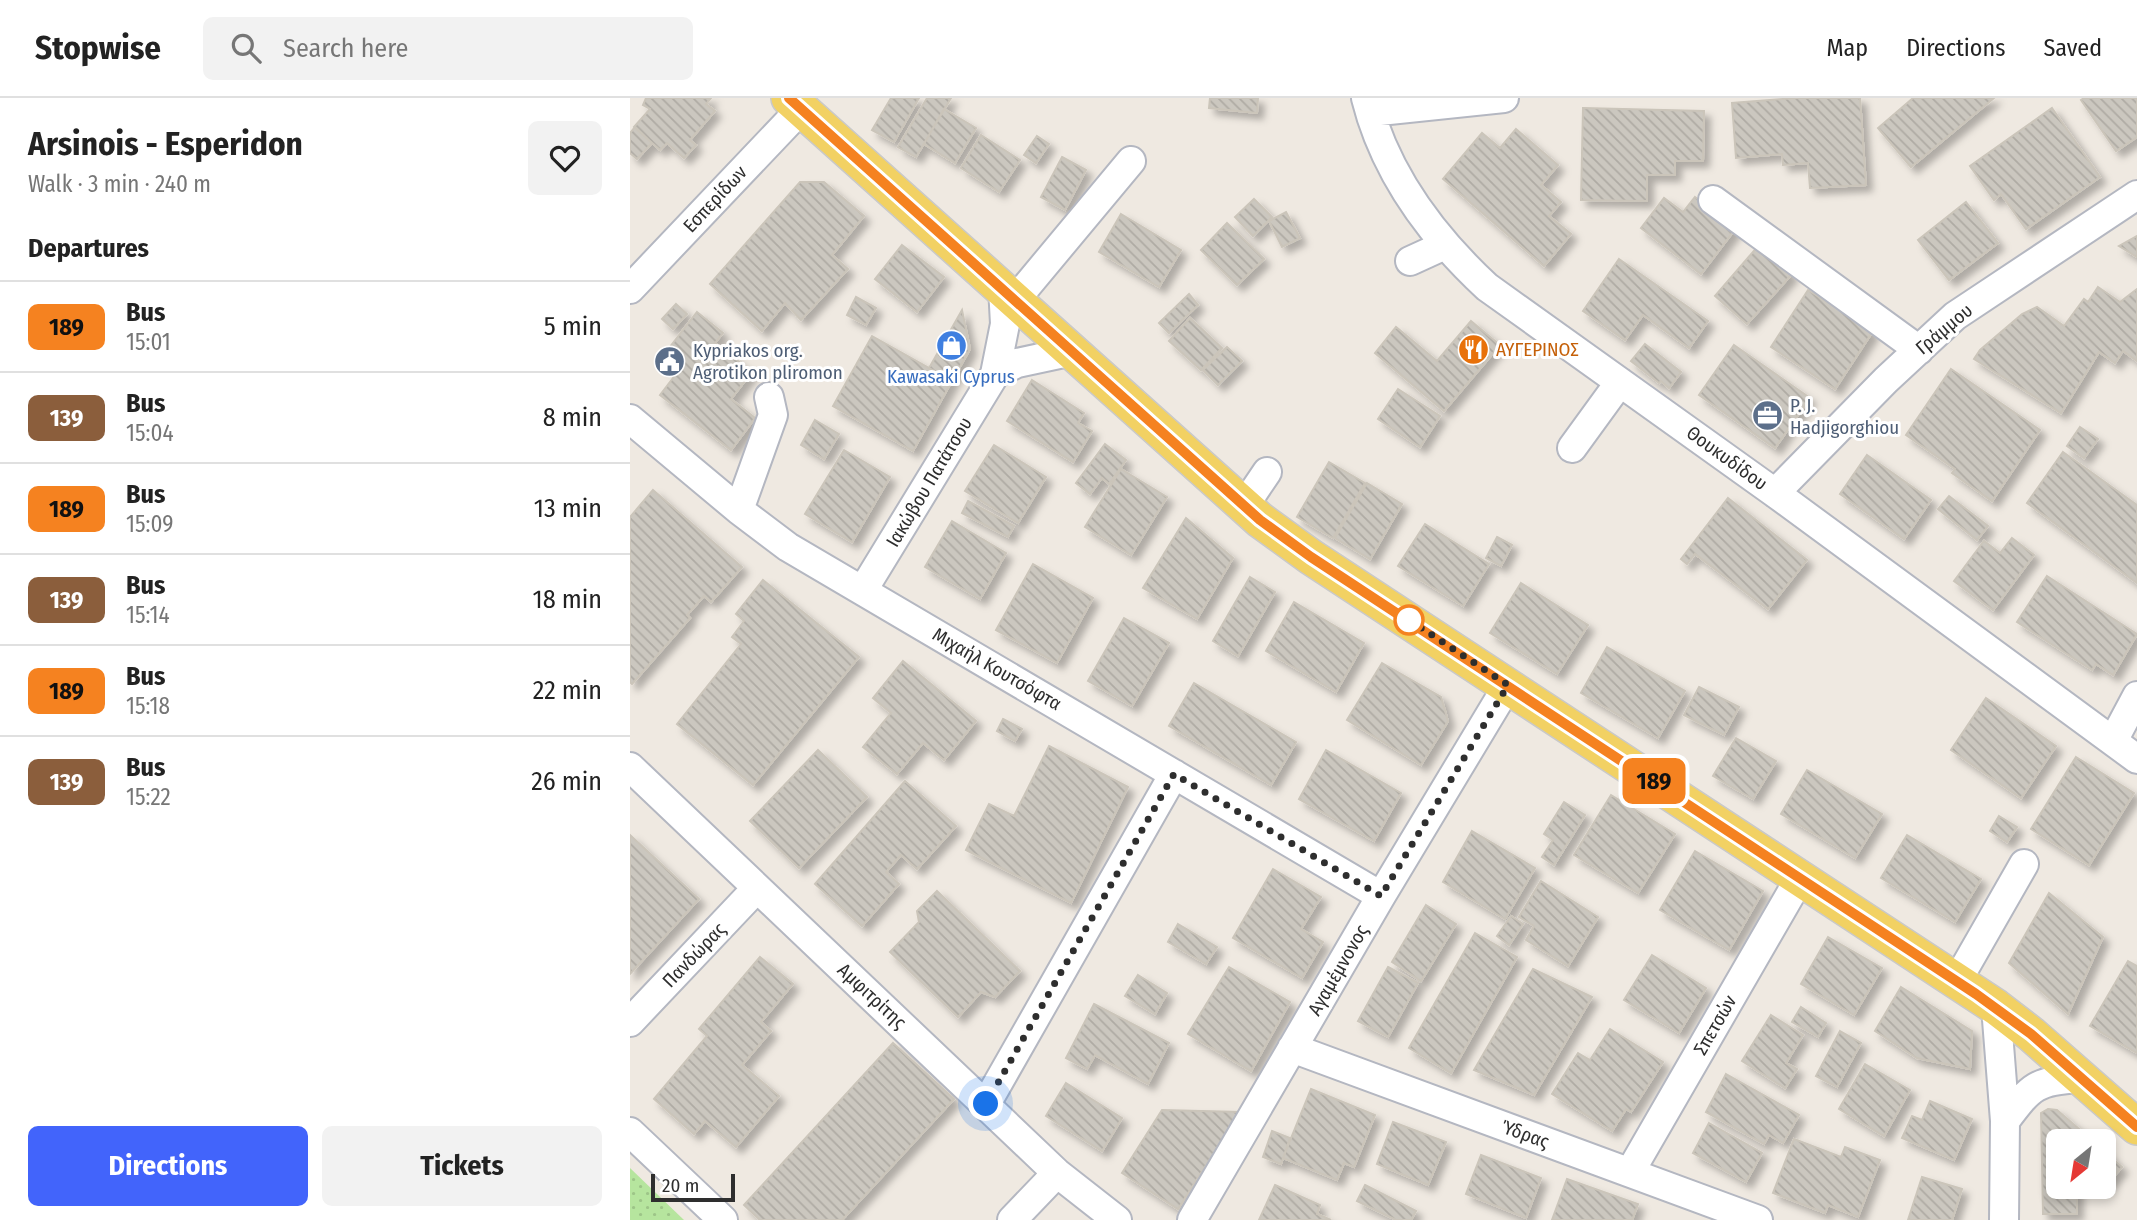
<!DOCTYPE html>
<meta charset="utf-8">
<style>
:root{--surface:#fff;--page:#f2f2f2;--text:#222;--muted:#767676;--line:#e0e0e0;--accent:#4264fb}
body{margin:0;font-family:"Fira Sans Condensed",sans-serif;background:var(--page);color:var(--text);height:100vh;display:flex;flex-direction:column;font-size:26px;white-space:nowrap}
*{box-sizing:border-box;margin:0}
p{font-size:23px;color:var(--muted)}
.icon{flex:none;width:38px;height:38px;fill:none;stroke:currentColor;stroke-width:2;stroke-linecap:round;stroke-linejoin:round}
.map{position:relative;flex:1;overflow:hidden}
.details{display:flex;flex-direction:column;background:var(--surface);width:630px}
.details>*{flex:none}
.badge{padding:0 14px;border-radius:10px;font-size:24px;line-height:46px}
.needle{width:46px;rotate:210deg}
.buttons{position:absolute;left:1416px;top:1031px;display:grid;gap:14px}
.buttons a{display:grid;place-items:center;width:70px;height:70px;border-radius:10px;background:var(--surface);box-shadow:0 4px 10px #0003;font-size:35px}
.scale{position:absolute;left:21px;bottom:18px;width:84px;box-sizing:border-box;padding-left:7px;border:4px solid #2e2e2e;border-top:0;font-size:19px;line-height:24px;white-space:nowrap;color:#2e2e2e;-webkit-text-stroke:5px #fff;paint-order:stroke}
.you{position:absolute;width:35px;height:35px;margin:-18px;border:5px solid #fff;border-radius:50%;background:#1a73e8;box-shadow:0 0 0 10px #1a73e833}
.map>.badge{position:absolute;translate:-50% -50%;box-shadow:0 0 0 4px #fff}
h2{padding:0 28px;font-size:26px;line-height:63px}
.round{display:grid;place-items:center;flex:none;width:74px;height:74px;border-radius:10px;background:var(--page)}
.headline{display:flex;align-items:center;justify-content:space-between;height:119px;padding:0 28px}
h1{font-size:33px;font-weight:700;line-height:52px}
.button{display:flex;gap:14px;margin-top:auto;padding:14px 28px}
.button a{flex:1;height:80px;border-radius:10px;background:var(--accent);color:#fff;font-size:28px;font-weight:700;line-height:80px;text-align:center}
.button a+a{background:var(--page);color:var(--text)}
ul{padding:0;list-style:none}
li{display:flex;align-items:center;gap:21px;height:91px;padding:0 28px;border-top:2px solid var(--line)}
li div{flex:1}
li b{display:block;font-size:26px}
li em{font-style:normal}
li .badge{min-width:77px;font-weight:700;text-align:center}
header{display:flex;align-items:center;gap:42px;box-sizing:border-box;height:98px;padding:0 35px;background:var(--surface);border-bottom:2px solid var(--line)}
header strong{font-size:33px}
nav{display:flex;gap:38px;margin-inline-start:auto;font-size:24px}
.search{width:490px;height:63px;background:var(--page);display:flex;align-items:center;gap:18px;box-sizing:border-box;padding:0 24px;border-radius:10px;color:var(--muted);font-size:26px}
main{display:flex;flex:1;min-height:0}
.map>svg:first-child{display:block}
</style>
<header>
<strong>Stopwise</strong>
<div class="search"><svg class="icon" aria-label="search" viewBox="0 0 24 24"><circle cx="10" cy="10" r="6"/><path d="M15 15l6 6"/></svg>Search here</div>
<nav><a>Map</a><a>Directions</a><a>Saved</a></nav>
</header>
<main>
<section class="details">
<div class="headline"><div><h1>Arsinois - Esperidon</h1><p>Walk · 3 min · 240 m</p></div><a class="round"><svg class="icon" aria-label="heart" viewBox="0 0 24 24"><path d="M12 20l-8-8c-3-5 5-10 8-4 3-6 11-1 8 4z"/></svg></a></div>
<h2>Departures</h2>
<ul>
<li><span class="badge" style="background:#f58220;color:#111">189</span><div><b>Bus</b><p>15:01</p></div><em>5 min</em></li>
<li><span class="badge" style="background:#8b5e3c;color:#fff">139</span><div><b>Bus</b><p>15:04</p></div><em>8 min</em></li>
<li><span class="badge" style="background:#f58220;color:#111">189</span><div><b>Bus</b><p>15:09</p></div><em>13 min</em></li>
<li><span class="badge" style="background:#8b5e3c;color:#fff">139</span><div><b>Bus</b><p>15:14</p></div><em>18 min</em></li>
<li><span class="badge" style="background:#f58220;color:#111">189</span><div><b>Bus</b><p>15:18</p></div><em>22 min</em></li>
<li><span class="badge" style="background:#8b5e3c;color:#fff">139</span><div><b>Bus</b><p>15:22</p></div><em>26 min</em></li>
</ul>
<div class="button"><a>Directions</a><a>Tickets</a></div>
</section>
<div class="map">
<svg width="1507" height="1122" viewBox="0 0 1507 1122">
<defs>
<pattern id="green-dots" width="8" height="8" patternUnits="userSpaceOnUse" patternTransform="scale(1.75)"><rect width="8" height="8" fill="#b6e59e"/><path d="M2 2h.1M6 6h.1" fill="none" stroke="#9dc588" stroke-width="1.8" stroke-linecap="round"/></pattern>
<pattern id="building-back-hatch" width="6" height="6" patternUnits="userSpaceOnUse" patternTransform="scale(1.75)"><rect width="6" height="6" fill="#cbc7bf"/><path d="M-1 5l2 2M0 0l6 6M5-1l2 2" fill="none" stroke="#afaba4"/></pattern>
<filter id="shadow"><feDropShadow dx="6" dy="6" stdDeviation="3.5" flood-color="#0004"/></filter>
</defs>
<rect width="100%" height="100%" fill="#efe9e1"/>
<path fill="url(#green-dots)" d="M0,1070l54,52h-54z"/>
<path fill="url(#building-back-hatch)" stroke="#cbc5ba" stroke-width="2" filter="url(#shadow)" d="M16,0h65l-5,6 9,7 -25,29 6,5 -12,13 -17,-15 -7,7 -26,-23 16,-18 -7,-4z
M261,0h28l-25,44 -22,-12z
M297,0h24l-35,59 -18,-10z
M580,0h48l-1,15 -48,-5z
M1166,0h64l6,87 -56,3 -2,-25 -25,2 -1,-11 -46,4 -4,-55z
M1283,0h81l-83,69 -33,-39z
M1454,0h53v39l-21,14 -35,-51z
M953,10l121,3 -1,50h-28v14h-28v26l-66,-1z
M1422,10l48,69 -74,52 -25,-35 -7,6 -24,-34z
M314,11l32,19 -21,35 -31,-19z
M5,29l17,16 -15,16 -7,-6v-20z
M886,31l42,36 -17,20 20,17 -12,14 22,18 -27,32 -101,-87 39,-46 18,15z
M351,37l39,25 -21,32 -38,-24z
M407,38l12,8 -13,19 -12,-8z
M432,59l24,13 -21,40 -24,-13z
M170,84h24l40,34 -32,39 16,14 -47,51 -16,-17 -23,28 -52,-47z
M1065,99l41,31 -35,46 -60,-46 23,-30 19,14z
M624,101l18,18 -19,19 -18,-19z
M1336,104l32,41 -49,37 -31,-40z
M656,114l14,26 -18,9 -13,-26z
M491,116l60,36 -22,37 -60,-35z
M597,125l37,36 -27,26 -36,-35z
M1507,138v21l-18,-11z
M272,147l42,32 -27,35 -42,-33z
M1129,147l33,29 -45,50 -32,-28z
M989,161l89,62 -19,27 -46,-33 -18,25 -42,-29z
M1468,189l22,15 17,-13v72l-14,-10 -8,12 -16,-11 -38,61 -87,-54 6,-9 42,-36 15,-7 27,19 20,-27 4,3z
M1178,192l65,41 -38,58 -64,-42z
M559,196l9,11 -29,28 -10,-10z
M226,199l20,11 -10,17 -19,-10z
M46,206l11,10 -14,15 -11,-10z
M332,212l8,39 -18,32 -23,-13z
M67,214l26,21 -8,10 37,29 -21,27 24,19 -24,32 -71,-55 16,-21 -17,-13z
M560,220l32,30 -21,22 -32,-29z
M841,223l29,24 -56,66 -69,-58 21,-26 41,34z
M242,238l80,45 -39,70 -80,-45z
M1015,246l36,28 -12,16 -8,-7 -2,2 -28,-22z
M1104,247l76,53 -35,50 -76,-53z
M597,249l15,14 -24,24 -15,-15z
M1321,271l89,61 -48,71 -40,-28 3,-4 -49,-34z
M402,282l52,33 -6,10 14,8 -19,31 -66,-41z
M768,291l42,27 -20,31 -42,-28z
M185,322l24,14 -15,25 -23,-14z
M1450,329l18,12 -14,19 -17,-12z
M475,346l21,16 -17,24 -7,-6 -12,16 -14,-11z
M364,347l52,32 -28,46 -53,-32z
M214,352l46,27 -38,65 -47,-28z
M1433,354l74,53v78l-110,-80z
M1237,357l64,45 -27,39 -64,-45z
M699,364l36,21 -32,55 -36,-21z
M491,371l46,28 -36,58 -46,-28z
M737,385l35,21 -32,55 -35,-21z
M23,392l89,77 -31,35 -7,-6 -17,19 3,3 -58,66 -2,-2v-165z
M1319,398l39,30 -11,14 -39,-31z
M1098,400l79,62 -39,49 -73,-55 -8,10 -6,-5z
M338,403l46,25 -6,11 -46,-24z
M556,420l47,40 -36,61 -54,-31z
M322,423l54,32 -26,46 -55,-32z
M795,426l64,40 -26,42 -65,-40z
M867,439l15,8 -11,21 -15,-8z
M1382,440l22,17 -41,55 -39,-29 30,-40 16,12z
M403,466l60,34 -36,65 -61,-33z
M1417,478l90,58 -24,41 -17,-11 -4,6 -75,-48z
M620,479l25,15 -37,64 -25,-15z
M133,482l96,77 -106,128 -76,-61 64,-80 -9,-7 12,-16 -8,-7z
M891,485l67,42 -31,49 -67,-41z
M664,504l70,41 -28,49 -70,-41z
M494,520l45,25 -37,63 -44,-25z
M977,549l78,44 -27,47 -77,-45z
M273,563l73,60 -32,39 -21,-17 -26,31 -34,-27 28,-34 -18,-15z
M752,565l59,34 7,24 -27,44 -74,-45z
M564,585l102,59 -25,43 -102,-59z
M1069,589l40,20 -15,28 -40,-20z
M1356,600l70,48 -35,52 -70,-48z
M373,621l19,10 -7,12 -18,-10z
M1106,640l40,23 -23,38 -40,-23z
M419,648l79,41 -57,116 -105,-53 23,-46 25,12z
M188,652l49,47 -68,71 -49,-47z
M696,652l75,43 -27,48 -75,-42z
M1446,659l58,36 -45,72 -58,-36z
M1177,672l75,44 -27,44 -74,-44z
M275,683l51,45 -39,43 -16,-14 -15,17 13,12 -37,42 -47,-42z
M981,697l64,39 -37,59 -64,-38z
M934,704l21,13 -31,50 -12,-8 11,-17 -9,-6z
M1369,718l18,11 -10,15 -17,-11z
M842,733l63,37 -30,51 -62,-37z
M0,737l69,64 -69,75z
M1277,737l74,44 -26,43 -74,-44z
M1065,753l68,40 -34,59 -69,-40z
M643,771l48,28 -20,32 22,13 -21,36 -69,-40z
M911,783l57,36 -30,49 -42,-26 8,-14 -15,-9z
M307,793l83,80 -25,26 -14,-5 -23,25 -68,-65 29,-30 -2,-11z
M1419,795l54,44 -35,77 -59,-51z
M796,807l30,19 -35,57 -29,-19z
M881,818l12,8 -14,21 -12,-9z
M548,826l39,23 -11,17 -38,-22z
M845,835l42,24 -66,116 -42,-25z
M1198,839l54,31 -28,47 -53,-31z
M1022,857l54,33 -27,45 -55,-33z
M130,859l33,27 -32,38 10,9 -29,34 37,31 -43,51 -31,-26 -11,13 -40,-35 53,-63 -8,-7z
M1498,863l9,5v87l-47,-27z
M599,869l61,35 -39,69 -63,-37z
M758,869l30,16 -30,54 -30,-16z
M903,871l59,28 -58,98 -60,-25z
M508,877l29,18 -12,21 -30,-18z
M1271,889l71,44 -2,38 -53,-11 -42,-27z
M464,906l75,39 -21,41 -53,-29 -8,14 -21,-11z
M1171,909l25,16 -8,14 -26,-15z
M1141,917l32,20 -17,28 11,6 -12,19 -43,-27z
M980,931l53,33 -32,50 -5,-3 -14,22 -60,-37 26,-41 12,7z
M1210,933l21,12 -24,44 -21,-11z
M263,945l61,56 -112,121h-82l-16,-15z
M1235,966l45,26 -26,46 -45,-27z
M1096,976l73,41 -16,28 -14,-8 -5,9 -58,-32z
M436,985l56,35 -20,33 -56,-35z
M681,991l64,26 -21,52 -10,-4 -7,17 -54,-22z
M1300,1003l42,18 -18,41 -52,-22 10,-22 10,4z
M1418,1011l9,1 36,31h-35v45h19v28h-34l-2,-101z
M532,1012l78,2 -62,97 -56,-36z
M763,1024l53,20 -18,43 -51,-21z
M1079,1025l53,30 -16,29 -53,-29z
M642,1033l18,7 -9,26 -18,-7z
M1164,1041l47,18 4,-10 35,13 -22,57 -30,-12 -3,8 -52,-20z
M1474,1053l18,16 -17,20 -1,-1z
M851,1057l60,23 -15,40 -60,-24z
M1292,1079l40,12 -10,31h-44z
M937,1081l71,25 -6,16h-80z
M645,1087l45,20 -3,9 14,6h-72z
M735,1087l51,26 -5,9h-15l-39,-19z"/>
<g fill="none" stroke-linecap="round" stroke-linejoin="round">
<defs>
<path id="minor" d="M736,0c19,76 65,137 121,189l288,206 362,266
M740,14l134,-14
M1083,102l206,150
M780,163l35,-16
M0,191l171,-180
M386,201l115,-138
M365,276l22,-11 56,-12
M0,321l109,91 49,37 593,349
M942,350l48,-66
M1145,395l111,-113 69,-64 182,-121
M614,408l23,-34
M109,412l34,-95 -4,-18
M233,492l132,-216 10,-50 -2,-37
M1483,643l24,-45
M0,669l427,406 60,47
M1327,883l67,-117
M1366,909l9,114 -1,99
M0,924l127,-134
M662,950l466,172
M356,1006l188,-330
M1375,1023c27,-36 31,-40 76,-43
M0,1034l93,88
M1000,1074l170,-294
M382,1122l45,-47
M562,1122l189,-324 127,-211"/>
<path id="major" d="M159,0l471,422 51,37 685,450 35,27 106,93"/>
</defs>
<use href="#minor" stroke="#b4b7c1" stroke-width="32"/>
<use href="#major" stroke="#c9c9c9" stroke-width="38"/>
<use href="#minor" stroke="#fff" stroke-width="28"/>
<use href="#major" stroke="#f2d163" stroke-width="35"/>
</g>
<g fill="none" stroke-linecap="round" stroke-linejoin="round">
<defs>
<path id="line" d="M159,0l471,422 51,37 665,437 55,40 106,93"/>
</defs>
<use href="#line" stroke="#fff" stroke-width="16"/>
<use href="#line" stroke="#f58220" stroke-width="10"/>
<path stroke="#2e2e2e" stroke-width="7" stroke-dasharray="0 12.6" d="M356,1006l188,-330 207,122 127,-211 -108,-71 9,6"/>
</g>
<defs>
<symbol id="shop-disc" viewBox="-11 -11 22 22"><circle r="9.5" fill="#3f7fe0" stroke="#fff"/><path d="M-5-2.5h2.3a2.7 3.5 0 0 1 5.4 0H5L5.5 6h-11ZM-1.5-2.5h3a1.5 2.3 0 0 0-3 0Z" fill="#fff"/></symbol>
<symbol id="restaurant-disc" viewBox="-11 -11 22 22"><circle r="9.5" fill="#e8710a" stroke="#fff"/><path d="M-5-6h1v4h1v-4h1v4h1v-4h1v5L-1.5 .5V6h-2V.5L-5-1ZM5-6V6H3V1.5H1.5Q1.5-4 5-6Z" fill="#fff"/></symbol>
<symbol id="civic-disc" viewBox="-11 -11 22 22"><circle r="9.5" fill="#5c6f8a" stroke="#fff"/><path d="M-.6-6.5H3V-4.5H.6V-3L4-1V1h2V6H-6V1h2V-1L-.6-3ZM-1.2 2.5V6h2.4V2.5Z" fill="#fff"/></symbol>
<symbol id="office-disc" viewBox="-11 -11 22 22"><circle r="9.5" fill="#5c6f8a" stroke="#fff"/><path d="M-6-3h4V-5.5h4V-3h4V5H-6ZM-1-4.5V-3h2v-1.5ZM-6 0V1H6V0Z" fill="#fff"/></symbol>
</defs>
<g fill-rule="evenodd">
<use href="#shop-disc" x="304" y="230" width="35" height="35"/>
<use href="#restaurant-disc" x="826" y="234" width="35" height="35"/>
<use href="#civic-disc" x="22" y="246" width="35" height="35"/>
<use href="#office-disc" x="1120" y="300" width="35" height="35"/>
</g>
<circle fill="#fff" stroke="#f58220" stroke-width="3.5" cx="779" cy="522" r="14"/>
<g text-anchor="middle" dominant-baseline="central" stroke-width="6" stroke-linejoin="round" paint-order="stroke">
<g font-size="19" fill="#2e2e2e" stroke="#fff">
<text transform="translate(85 101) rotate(-47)">Εσπερίδων</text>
<text transform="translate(1314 231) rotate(-40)">Γράμμου</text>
<text transform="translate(1097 360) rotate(36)">Θουκυδίδου</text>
<text transform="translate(299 384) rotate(-59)">Ιακώβου Πατάτσου</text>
<text transform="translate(367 571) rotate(30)">Μιχαήλ Κουτσόφτα</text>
<text transform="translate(64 857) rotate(-46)">Πανδώρας</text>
<text transform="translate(708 872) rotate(-60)">Αγαμέμνονος</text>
<text transform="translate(242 898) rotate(43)">Αμφιτρίτης</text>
<text transform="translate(1085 927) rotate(-60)">Σπετσών</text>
<text transform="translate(895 1036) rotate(20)">Ύδρας</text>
</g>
<g font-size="19" fill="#c56008" stroke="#fff" text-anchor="start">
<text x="866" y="251">ΑΥΓΕΡΙΝΟΣ</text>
</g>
<g font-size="19" fill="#4e5e75" stroke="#fff" text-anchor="start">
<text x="63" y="252">Kypriakos org.<tspan x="63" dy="22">Agrotikon pliromon</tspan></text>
<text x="1160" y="307">P. J.<tspan x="1160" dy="22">Hadjigorghiou</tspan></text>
</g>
<g font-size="19" fill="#366cbe" stroke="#fff">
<text x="321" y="278">Kawasaki Cyprus</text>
</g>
</g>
</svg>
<div class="buttons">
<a><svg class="needle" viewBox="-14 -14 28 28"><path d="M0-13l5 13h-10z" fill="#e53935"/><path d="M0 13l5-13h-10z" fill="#767676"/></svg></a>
</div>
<div class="scale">20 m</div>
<div class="you" style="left:356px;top:1006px"></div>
<b class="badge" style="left:1024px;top:683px;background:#f58220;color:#111">189</b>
</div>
</main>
